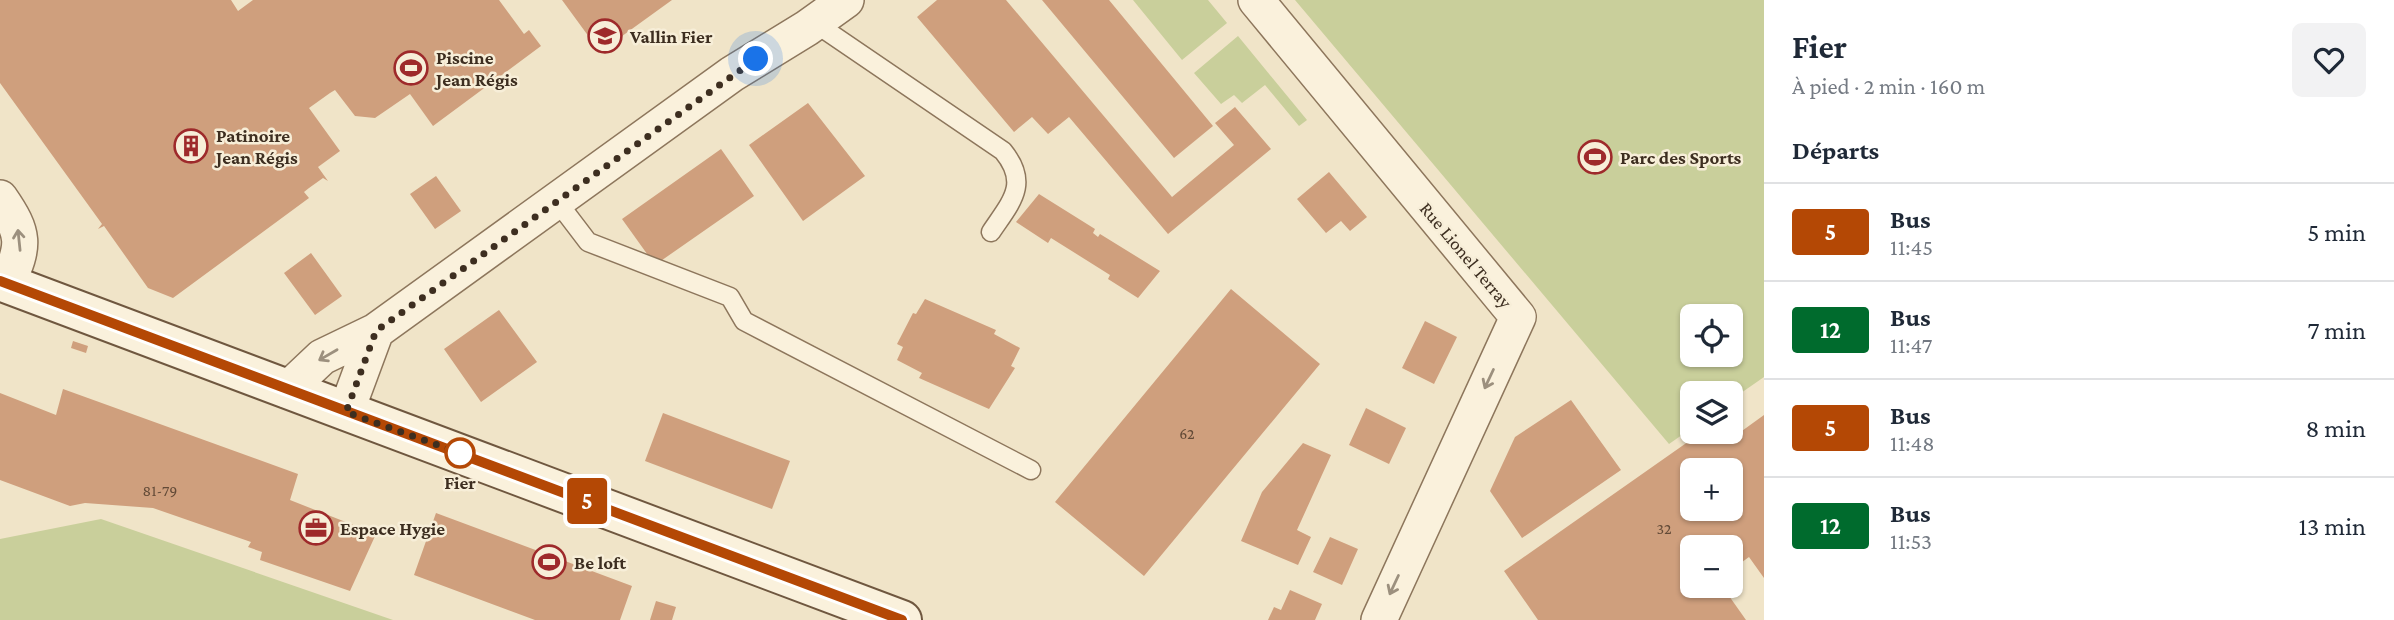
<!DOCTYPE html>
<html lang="fr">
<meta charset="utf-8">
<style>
:root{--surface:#fff;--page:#f2f2f3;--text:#1f2937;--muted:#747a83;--line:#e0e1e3}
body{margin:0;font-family:"Crimson Pro",serif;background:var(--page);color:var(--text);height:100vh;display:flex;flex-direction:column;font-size:26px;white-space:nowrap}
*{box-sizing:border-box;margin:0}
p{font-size:23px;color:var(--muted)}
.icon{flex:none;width:38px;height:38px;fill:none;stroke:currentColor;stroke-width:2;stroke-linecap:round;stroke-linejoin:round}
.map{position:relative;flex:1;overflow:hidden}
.panel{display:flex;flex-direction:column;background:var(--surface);width:630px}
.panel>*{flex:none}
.badge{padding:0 14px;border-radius:5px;font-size:24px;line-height:46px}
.tools{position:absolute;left:1680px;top:304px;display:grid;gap:14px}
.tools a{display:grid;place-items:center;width:63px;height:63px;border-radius:10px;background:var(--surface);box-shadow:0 2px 5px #0004;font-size:35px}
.you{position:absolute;width:35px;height:35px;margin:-18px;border:5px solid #fff;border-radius:50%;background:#1a73e8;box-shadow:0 0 0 10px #1a73e833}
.map>.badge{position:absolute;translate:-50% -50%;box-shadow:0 0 0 4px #fff}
h2{padding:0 28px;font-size:26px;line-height:63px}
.round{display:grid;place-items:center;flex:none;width:74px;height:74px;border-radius:10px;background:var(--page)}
.overview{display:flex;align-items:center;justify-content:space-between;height:119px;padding:0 28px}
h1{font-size:33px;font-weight:700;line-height:52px}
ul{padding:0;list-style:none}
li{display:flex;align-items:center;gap:21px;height:98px;padding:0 28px;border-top:2px solid var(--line)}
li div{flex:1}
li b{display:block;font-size:26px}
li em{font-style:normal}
li .badge{min-width:77px;font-weight:700;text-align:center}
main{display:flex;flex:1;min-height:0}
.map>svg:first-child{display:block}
</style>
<main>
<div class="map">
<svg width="1764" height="620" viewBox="0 0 1764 620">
<rect width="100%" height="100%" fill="#f0e4c8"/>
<path fill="#c9cf9b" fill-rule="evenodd" d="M1133,0h75l19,23 -45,37z
M1295,0h469v377l-33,23v-6h-39v34l-23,16zM1692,317h39v38h-39z
M1238,36l69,84 -8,6 -34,-41 -23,18 -8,-8 -13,9 -27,-31z
M101,519l292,101h-393v-81z"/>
<path fill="#cf9f7d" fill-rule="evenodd" d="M0,0h231l7,11 15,-11h246l25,34 5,-4 12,16 -108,80 -23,-32 -35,24 -20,-2 -20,-26 -5,3 -21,15 31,43 -22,16 10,14 -5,-3 -14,10 -5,4 5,6 -136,100 -25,-10 -44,-62 -6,3 4,-5 -102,-141z
M562,0h110l-72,52z
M937,0h69l166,197 62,-52 -19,-22 20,-16 36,42 -103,85 -99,-117 -21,17 -16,-17 -18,15 -97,-115z
M1042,0h67l104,126 -39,32z
M808,103l57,73 -62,45 -54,-76z
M721,149l33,47 -99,69 -33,-46z
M1329,172l38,45 -17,14 -9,-10 -15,12 -29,-34z
M436,176l25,35 -26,18 -25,-35z
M1039,194l56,35 -2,4 5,4 2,-3 60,37 -22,27 -30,-19 2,-4 -35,-22 -24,-15 -3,5 -32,-21z
M311,253l31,43 -27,19 -31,-42z
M1231,289l89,75 -176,212 -89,-74z
M925,299l71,31 -2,4 26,14 -9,18 4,2 -26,41 -70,-31 3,-5 -25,-13 6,-13 -6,-3 16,-31 3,1z
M499,310l38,52 -56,40 -37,-53z
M1425,321l32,16 -23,47 -32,-16z
M73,341l15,5 -2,7 -15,-5z
M63,389l235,85 -8,26 86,34 -26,57 -90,-31 2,-8 -14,-5 3,-5 -98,-34 -68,-5 -15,3 -70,-26v-87l56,22z
M1571,400l50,70 -99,68 -32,-47 25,-54z
M1366,408l40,20 -17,36 -40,-19z
M663,413l127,48 -18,48 -127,-48z
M1764,415v163l-15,-21 -18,13v-22h-39v38h30l24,34h-208l-34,-49 198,-139h20l6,9zM1692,471h39v38h-39z
M1303,443l28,12 -34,75 14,7 -13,28 -57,-24 21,-49z
M436,513l196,73 -12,34h-85l-121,-45z
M1330,537l28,12 -16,36 -29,-13z
M1290,590l32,14 -7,16h-47l6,-13 7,3z
M656,601l20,6 -4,13h-22z"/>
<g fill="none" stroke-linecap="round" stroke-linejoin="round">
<defs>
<path id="lane" d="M815,23l188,128c27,33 8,51 -12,81
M556,200l32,42 142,55 14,24 287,149"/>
<path id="street" d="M1256,0l262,317 -139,303
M0,198c25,36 25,47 7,86
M287,390l35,-33 54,-26 356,-257 75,-46 39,-28
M346,412l30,-81"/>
<path id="secondary" d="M0,281l902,339"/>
</defs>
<use href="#lane" stroke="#8d765c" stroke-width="21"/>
<use href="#street" stroke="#8d765c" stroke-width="38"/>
<use href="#secondary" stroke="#6f573f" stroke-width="42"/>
<use href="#lane" stroke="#faf1dc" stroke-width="18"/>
<use href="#street" stroke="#faf1dc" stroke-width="35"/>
<use href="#secondary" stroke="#faf1dc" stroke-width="38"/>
</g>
<defs><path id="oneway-shaft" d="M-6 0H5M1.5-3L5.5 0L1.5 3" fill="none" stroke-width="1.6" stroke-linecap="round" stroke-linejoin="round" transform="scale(1.75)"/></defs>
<g stroke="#9c907e">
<use href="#oneway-shaft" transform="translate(19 240) rotate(-96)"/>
<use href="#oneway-shaft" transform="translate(328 355) rotate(150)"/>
<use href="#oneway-shaft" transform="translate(1489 379) rotate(115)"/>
<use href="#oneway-shaft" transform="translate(1394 585) rotate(115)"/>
</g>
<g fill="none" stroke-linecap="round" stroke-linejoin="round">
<defs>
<path id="line" d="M0,281l902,339"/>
</defs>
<use href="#line" stroke="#fff" stroke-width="16"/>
<use href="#line" stroke="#b44805" stroke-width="10"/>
<path stroke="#3d2e20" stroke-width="7" stroke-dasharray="0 12.6" d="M460,453l-114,-41 30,-81 380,-272"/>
</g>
<defs>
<symbol id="school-ring" viewBox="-11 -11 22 22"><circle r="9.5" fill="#f7eed8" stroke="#9e2a2b" stroke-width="1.5"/><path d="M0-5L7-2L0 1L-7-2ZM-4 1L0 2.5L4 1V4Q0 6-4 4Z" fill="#9e2a2b"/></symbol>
<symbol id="stadium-ring" viewBox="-11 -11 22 22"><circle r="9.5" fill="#f7eed8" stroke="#9e2a2b" stroke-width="1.5"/><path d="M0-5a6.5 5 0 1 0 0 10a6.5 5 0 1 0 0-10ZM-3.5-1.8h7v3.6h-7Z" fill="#9e2a2b"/></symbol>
<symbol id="building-ring" viewBox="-11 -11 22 22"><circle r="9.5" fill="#f7eed8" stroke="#9e2a2b" stroke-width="1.5"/><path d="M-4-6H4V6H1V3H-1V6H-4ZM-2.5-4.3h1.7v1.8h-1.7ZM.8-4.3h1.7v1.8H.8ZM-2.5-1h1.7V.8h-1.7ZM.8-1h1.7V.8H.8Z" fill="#9e2a2b"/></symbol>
<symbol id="office-ring" viewBox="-11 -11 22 22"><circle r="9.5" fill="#f7eed8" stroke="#9e2a2b" stroke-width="1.5"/><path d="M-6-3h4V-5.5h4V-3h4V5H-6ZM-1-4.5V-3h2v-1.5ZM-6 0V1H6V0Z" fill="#9e2a2b"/></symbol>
</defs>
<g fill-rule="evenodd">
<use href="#school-ring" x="586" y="17" width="38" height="38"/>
<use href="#stadium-ring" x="392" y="49" width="38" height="38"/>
<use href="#building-ring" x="172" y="127" width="38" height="38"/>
<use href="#stadium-ring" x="1576" y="138" width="38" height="38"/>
<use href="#office-ring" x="297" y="509" width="38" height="38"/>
<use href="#stadium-ring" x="530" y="543" width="38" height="38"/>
</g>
<circle fill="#fff" stroke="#b44805" stroke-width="3.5" cx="460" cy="453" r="14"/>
<g text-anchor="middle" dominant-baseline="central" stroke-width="5" stroke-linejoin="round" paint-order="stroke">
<g font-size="16" fill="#624a37">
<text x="1187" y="433">62</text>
<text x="160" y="490">81-79</text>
<text x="1664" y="528">32</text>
</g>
<g font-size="19" font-weight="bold" fill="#3d2e20" stroke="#f7eed8" text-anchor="start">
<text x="630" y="36">Vallin Fier</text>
<text x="436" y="57">Piscine<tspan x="436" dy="22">Jean Régis</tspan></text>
<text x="216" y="135">Patinoire<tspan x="216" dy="22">Jean Régis</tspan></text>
<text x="1620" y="157">Parc des Sports</text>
<text x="340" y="528">Espace Hygie</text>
<text x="574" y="562">Be loft</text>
</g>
<g font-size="19" fill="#3d2e20" stroke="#f7eed8">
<text transform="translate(1466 255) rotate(50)">Rue Lionel Terray</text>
</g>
<g font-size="19" font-weight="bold" fill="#3d2e20" stroke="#f7eed8">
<text x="460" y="482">Fier</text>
</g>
</g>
</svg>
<div class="tools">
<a><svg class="icon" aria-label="locate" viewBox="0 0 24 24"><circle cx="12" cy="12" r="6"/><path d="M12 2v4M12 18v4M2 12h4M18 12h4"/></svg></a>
<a><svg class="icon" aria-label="layers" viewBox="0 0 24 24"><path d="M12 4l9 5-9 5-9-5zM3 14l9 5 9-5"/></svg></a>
<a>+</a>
<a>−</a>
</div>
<div class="you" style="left:756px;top:59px"></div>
<b class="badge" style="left:587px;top:501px;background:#b44805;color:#fff">5</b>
</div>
<section class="panel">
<div class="overview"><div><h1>Fier</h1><p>À pied · 2 min · 160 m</p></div><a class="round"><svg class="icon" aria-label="heart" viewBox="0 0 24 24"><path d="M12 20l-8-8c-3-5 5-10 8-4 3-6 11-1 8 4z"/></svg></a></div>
<h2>Départs</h2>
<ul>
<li><span class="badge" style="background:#b44805;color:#fff">5</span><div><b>Bus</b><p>11:45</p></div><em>5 min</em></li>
<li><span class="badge" style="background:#006b2d;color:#fff">12</span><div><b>Bus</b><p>11:47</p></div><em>7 min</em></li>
<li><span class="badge" style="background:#b44805;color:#fff">5</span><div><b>Bus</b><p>11:48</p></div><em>8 min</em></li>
<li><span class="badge" style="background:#006b2d;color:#fff">12</span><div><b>Bus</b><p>11:53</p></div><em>13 min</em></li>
</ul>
</section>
</main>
